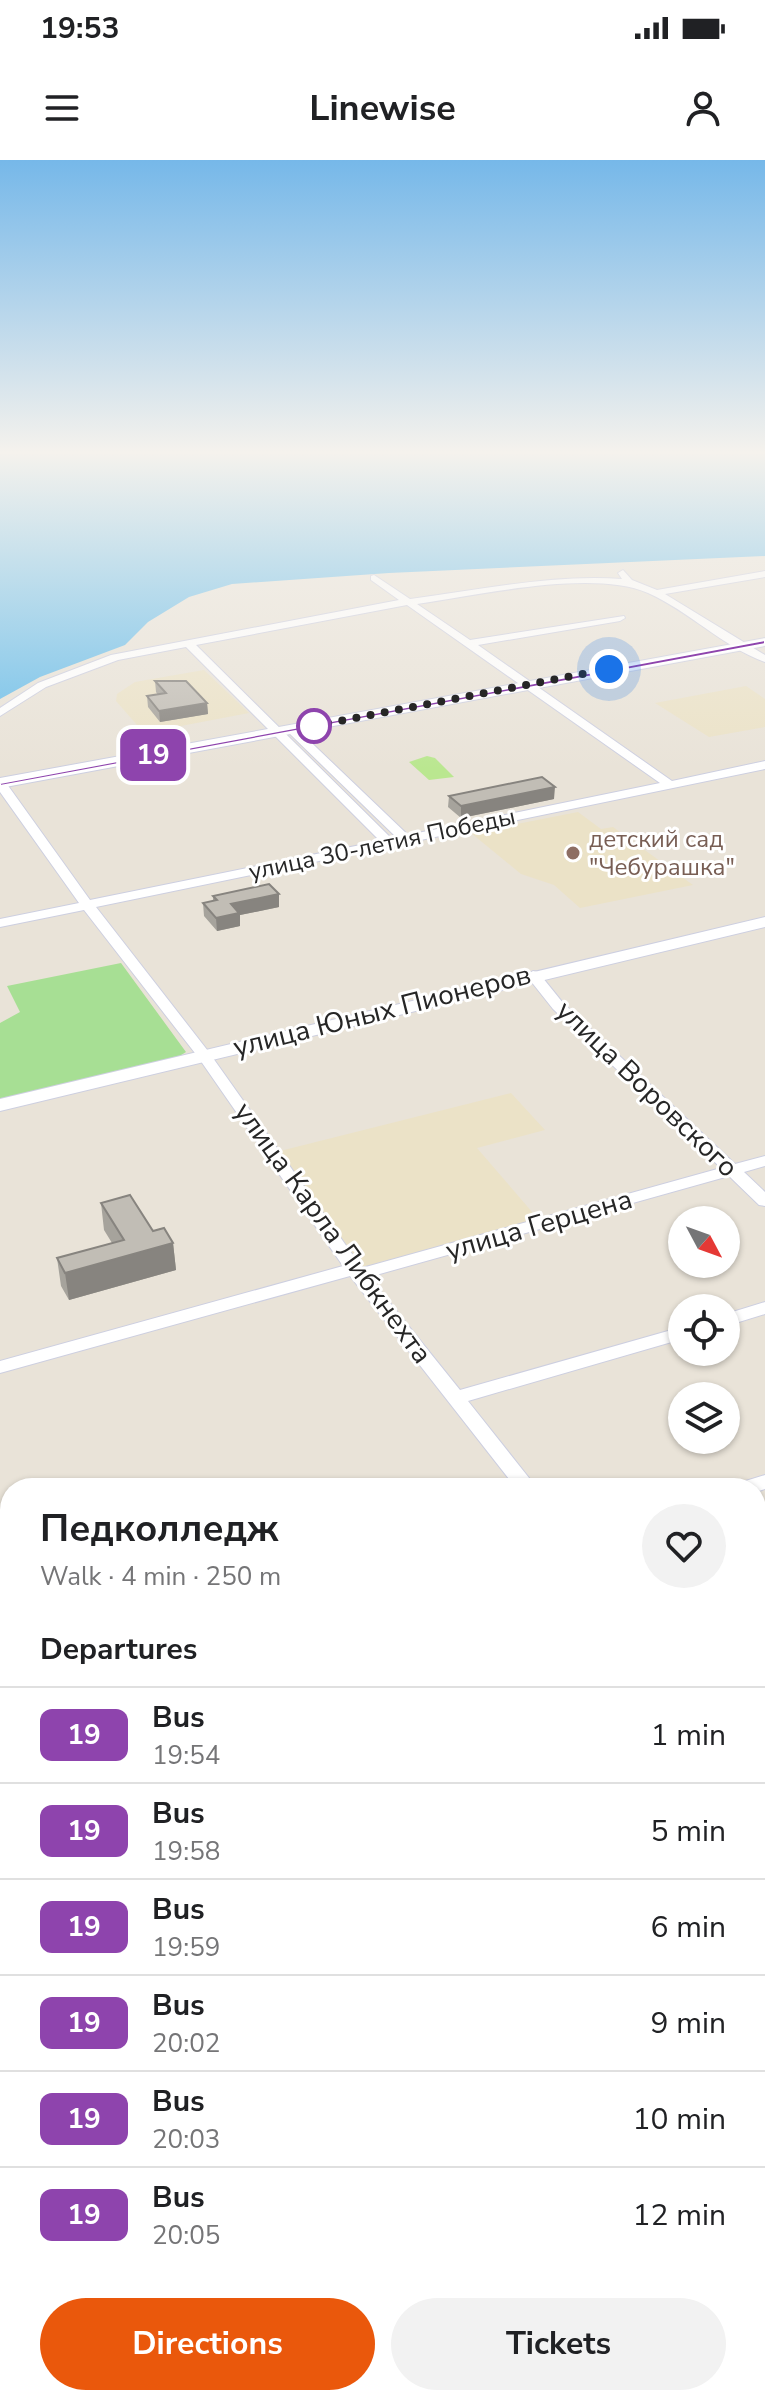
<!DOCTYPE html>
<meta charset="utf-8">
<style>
:root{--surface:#fff;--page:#f2f2f2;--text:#202124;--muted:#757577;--line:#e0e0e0;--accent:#ea580c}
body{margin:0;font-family:"Nunito Sans",sans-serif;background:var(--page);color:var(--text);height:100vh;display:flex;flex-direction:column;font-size:30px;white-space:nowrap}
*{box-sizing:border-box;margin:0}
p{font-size:26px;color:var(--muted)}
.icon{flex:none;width:44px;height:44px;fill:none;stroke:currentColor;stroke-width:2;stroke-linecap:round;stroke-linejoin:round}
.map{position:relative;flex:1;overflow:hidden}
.sheet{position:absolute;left:0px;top:1318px;width:766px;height:928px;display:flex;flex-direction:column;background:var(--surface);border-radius:32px 32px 0 0;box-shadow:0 2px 6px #0004}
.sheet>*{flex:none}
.badge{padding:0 16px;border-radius:12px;font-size:28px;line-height:52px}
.needle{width:52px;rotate:131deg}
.buttons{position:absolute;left:668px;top:1046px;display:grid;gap:16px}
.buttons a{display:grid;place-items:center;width:72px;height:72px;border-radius:50%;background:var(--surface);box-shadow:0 2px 6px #0004;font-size:40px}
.you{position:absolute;width:40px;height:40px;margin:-20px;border:6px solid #fff;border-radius:50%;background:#1a73e8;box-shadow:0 0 0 12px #1a73e833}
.map>.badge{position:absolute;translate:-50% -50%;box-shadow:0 0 0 4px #fff}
h2{padding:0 40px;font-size:30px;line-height:72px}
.round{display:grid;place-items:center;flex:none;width:84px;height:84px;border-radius:42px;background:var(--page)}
.head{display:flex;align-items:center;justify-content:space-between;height:136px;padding:0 40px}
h1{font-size:38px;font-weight:700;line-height:60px}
.primary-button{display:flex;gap:16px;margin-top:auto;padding:16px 40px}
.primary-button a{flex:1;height:92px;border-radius:48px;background:var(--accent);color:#fff;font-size:32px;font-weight:700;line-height:92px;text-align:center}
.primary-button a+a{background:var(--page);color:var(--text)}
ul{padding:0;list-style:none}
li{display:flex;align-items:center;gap:24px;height:96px;padding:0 40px;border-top:2px solid var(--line)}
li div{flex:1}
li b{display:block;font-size:30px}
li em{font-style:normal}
li .badge{min-width:88px;font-weight:700;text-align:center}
.status{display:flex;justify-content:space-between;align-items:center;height:56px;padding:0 40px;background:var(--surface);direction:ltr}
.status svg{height:22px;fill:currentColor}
header{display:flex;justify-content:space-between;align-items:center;height:104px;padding:0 40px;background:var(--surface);font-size:36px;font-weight:700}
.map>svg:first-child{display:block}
</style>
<div class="status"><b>19:53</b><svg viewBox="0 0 49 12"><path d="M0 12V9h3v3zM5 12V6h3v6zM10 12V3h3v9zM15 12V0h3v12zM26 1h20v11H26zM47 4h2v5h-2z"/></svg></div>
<header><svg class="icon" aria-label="menu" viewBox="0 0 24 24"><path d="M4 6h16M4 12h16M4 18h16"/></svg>Linewise<svg class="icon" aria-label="person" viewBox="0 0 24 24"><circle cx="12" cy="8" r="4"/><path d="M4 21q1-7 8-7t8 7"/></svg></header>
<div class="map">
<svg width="765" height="2246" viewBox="0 0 765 2246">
<rect width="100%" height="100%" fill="#e9e3d8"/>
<path fill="#ebe2c7" d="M204,510l45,43 -105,20 -28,-32 1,-7 18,-12z
M746,526l19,13v28l-56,10 -54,-34z
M578,652l23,17 12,-2 80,58 -113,23 -26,-23 -33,-11 -50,-41z
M511,933l34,37 -68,18 62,72 -179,49 -84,-117z
M0,1444l10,26v87l-10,4z"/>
<path fill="#a7df94" d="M121,803l65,89 -8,5 -178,44v-78l20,-11 -13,-26z"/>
<path fill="#bae790" d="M427,596l8,2 19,19 -25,3 -20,-18z"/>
<path fill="#6bbeea" d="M0,294h765v102l-376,17 -157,11 -43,13 -41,25 -23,23 -85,32 -40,22z"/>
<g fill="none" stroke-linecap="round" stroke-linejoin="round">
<defs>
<path id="street" d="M623,410l9,10 25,10 108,-19v6l-100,17 100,61v7c-42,-15 -76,-51 -117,-69 -56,-24 -168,2 -231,11l53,36 154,-24 1,2 -5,3 -142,24 194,136 93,-20v8l-669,138 112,144 154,217 359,-100 -168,-159 -27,-34 7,-4 5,1 25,31 172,161 30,-8v10l-21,6 21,20v14l-6,-1 -30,-29 -360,101 91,113 222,-63v12l-214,62 69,87h-21l-166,-212 -350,97v-12l343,-95 -145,-209 -114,-147 -84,17v-8l79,-16 -79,-111v-13l4,1 86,120 290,-59 -194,-194 -68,13 -72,27 -46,29v-8l38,-25 73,-28 288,-55 -28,-20v-4l3,-1 36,24c69,-9 142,-25 212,-20l-4,-6zM407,445l253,178 -252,52 -112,-107h-8v4l108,105 -5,1 -195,-193z
M765,1142v12l-39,12v-12z
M765,1315v14l-9,3v-4h-20l3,-5z
M10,1565v18l-10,3v-18z
M756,1645l9,3v30l-9,-3z
M765,1886v26l-9,3v-26z
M10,2156v31l-10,4v-31z"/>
<path id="secondary" d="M765,478v8l-765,142v-10z
M765,757v10l-765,184v-12z
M0,1384l10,3v41l-10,-3z
M284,2236h42l1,10h-42z"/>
</defs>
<use href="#street" stroke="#cdcfe0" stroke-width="2"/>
<use href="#secondary" stroke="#cdcfe0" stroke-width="2"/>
<use href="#street" fill="#fff" fill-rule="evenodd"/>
<use href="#secondary" fill="#fff" fill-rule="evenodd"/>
</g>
<path fill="#a6a39c" d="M155,521l52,22 1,11 -48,8 -12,-15 -1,-11 11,-1 -2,-3z
M449,636l105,3 -93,19 -13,-11z
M213,736l66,11 -39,8v11l-23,5 -13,-15 -1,-13 10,-2z
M101,1043l72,40 3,27 -107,30 -8,-14 -4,-28 55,-15 -8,-13z"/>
<path fill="#87847f" d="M207,543l1,11 -48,8 -1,-11z
M555,627l-1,12 -93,19v-12z
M279,734v13l-39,8v11l-23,5 -1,-13 15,-14z
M173,1083l3,27 -107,30 -4,-27z"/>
<path fill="#c1bdb5" stroke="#87847f" stroke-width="2" d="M155,521h31l21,22 -48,8 -12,-15 19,-3z
M542,617l13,10 -94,19 -12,-10z
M269,724l10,10 -48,10 8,9 -23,5 -13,-15 14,-3 -4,-4z
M130,1035l23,36 11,-3 9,15 -108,30 -8,-15 67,-18 -23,-37z"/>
<linearGradient id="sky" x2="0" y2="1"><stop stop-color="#76b8e9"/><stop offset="0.48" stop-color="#f5f2ed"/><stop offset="1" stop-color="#f5f2ed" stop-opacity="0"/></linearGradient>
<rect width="765" height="609" fill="url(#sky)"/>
<path fill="#8e44ad" stroke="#fff" stroke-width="2" d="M765,480v4l-765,142v-3z"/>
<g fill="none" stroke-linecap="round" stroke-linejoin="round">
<path stroke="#262626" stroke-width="8" stroke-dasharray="0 14.4" d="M314,566l295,-57"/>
</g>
<circle fill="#fff" stroke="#8e44ad" stroke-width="4" cx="314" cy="566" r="16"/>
<circle fill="#8d6e63" stroke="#fff" stroke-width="3" cx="573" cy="693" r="8"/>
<g text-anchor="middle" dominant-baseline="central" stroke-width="6" stroke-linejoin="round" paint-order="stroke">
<g font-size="24" fill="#785e54" stroke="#fff" text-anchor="start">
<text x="589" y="679">детский сад<tspan x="589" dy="28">"Чебурашка"</tspan></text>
</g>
<g font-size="24" fill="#262626" stroke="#fff">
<text transform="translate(382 684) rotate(-12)">улица 30-летия Победы</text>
</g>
<g font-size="28" fill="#262626" stroke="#fff">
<text transform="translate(382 851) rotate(-14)">улица Юных Пионеров</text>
<text transform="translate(647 929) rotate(44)">улица Воровского</text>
<text transform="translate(539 1065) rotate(-16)">улица Герцена</text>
<text transform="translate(333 1073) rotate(54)">улица Карла Либкнехта</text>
</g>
</g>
</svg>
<div class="buttons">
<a><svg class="needle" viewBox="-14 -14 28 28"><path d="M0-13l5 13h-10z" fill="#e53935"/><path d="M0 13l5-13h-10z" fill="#757577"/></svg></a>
<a><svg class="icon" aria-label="locate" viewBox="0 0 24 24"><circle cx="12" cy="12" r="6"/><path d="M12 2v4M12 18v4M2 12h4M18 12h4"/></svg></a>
<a><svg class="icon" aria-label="layers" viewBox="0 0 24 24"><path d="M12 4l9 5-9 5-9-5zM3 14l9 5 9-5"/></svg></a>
</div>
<div class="you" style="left:609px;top:509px"></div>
<b class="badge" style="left:153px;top:595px;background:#8e44ad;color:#fff">19</b>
<section class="sheet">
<div class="head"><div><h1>Педколледж</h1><p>Walk · 4 min · 250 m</p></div><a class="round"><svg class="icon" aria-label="heart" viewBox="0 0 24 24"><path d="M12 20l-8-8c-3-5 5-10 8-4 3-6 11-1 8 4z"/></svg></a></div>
<h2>Departures</h2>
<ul>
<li><span class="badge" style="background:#8e44ad;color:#fff">19</span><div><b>Bus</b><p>19:54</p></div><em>1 min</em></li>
<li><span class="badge" style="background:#8e44ad;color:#fff">19</span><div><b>Bus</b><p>19:58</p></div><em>5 min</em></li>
<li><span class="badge" style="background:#8e44ad;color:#fff">19</span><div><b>Bus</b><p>19:59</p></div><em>6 min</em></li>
<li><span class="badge" style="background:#8e44ad;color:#fff">19</span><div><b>Bus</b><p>20:02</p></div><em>9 min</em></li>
<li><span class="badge" style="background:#8e44ad;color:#fff">19</span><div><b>Bus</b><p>20:03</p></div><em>10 min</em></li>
<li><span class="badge" style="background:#8e44ad;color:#fff">19</span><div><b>Bus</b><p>20:05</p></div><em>12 min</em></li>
</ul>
<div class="primary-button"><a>Directions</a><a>Tickets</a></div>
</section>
</div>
